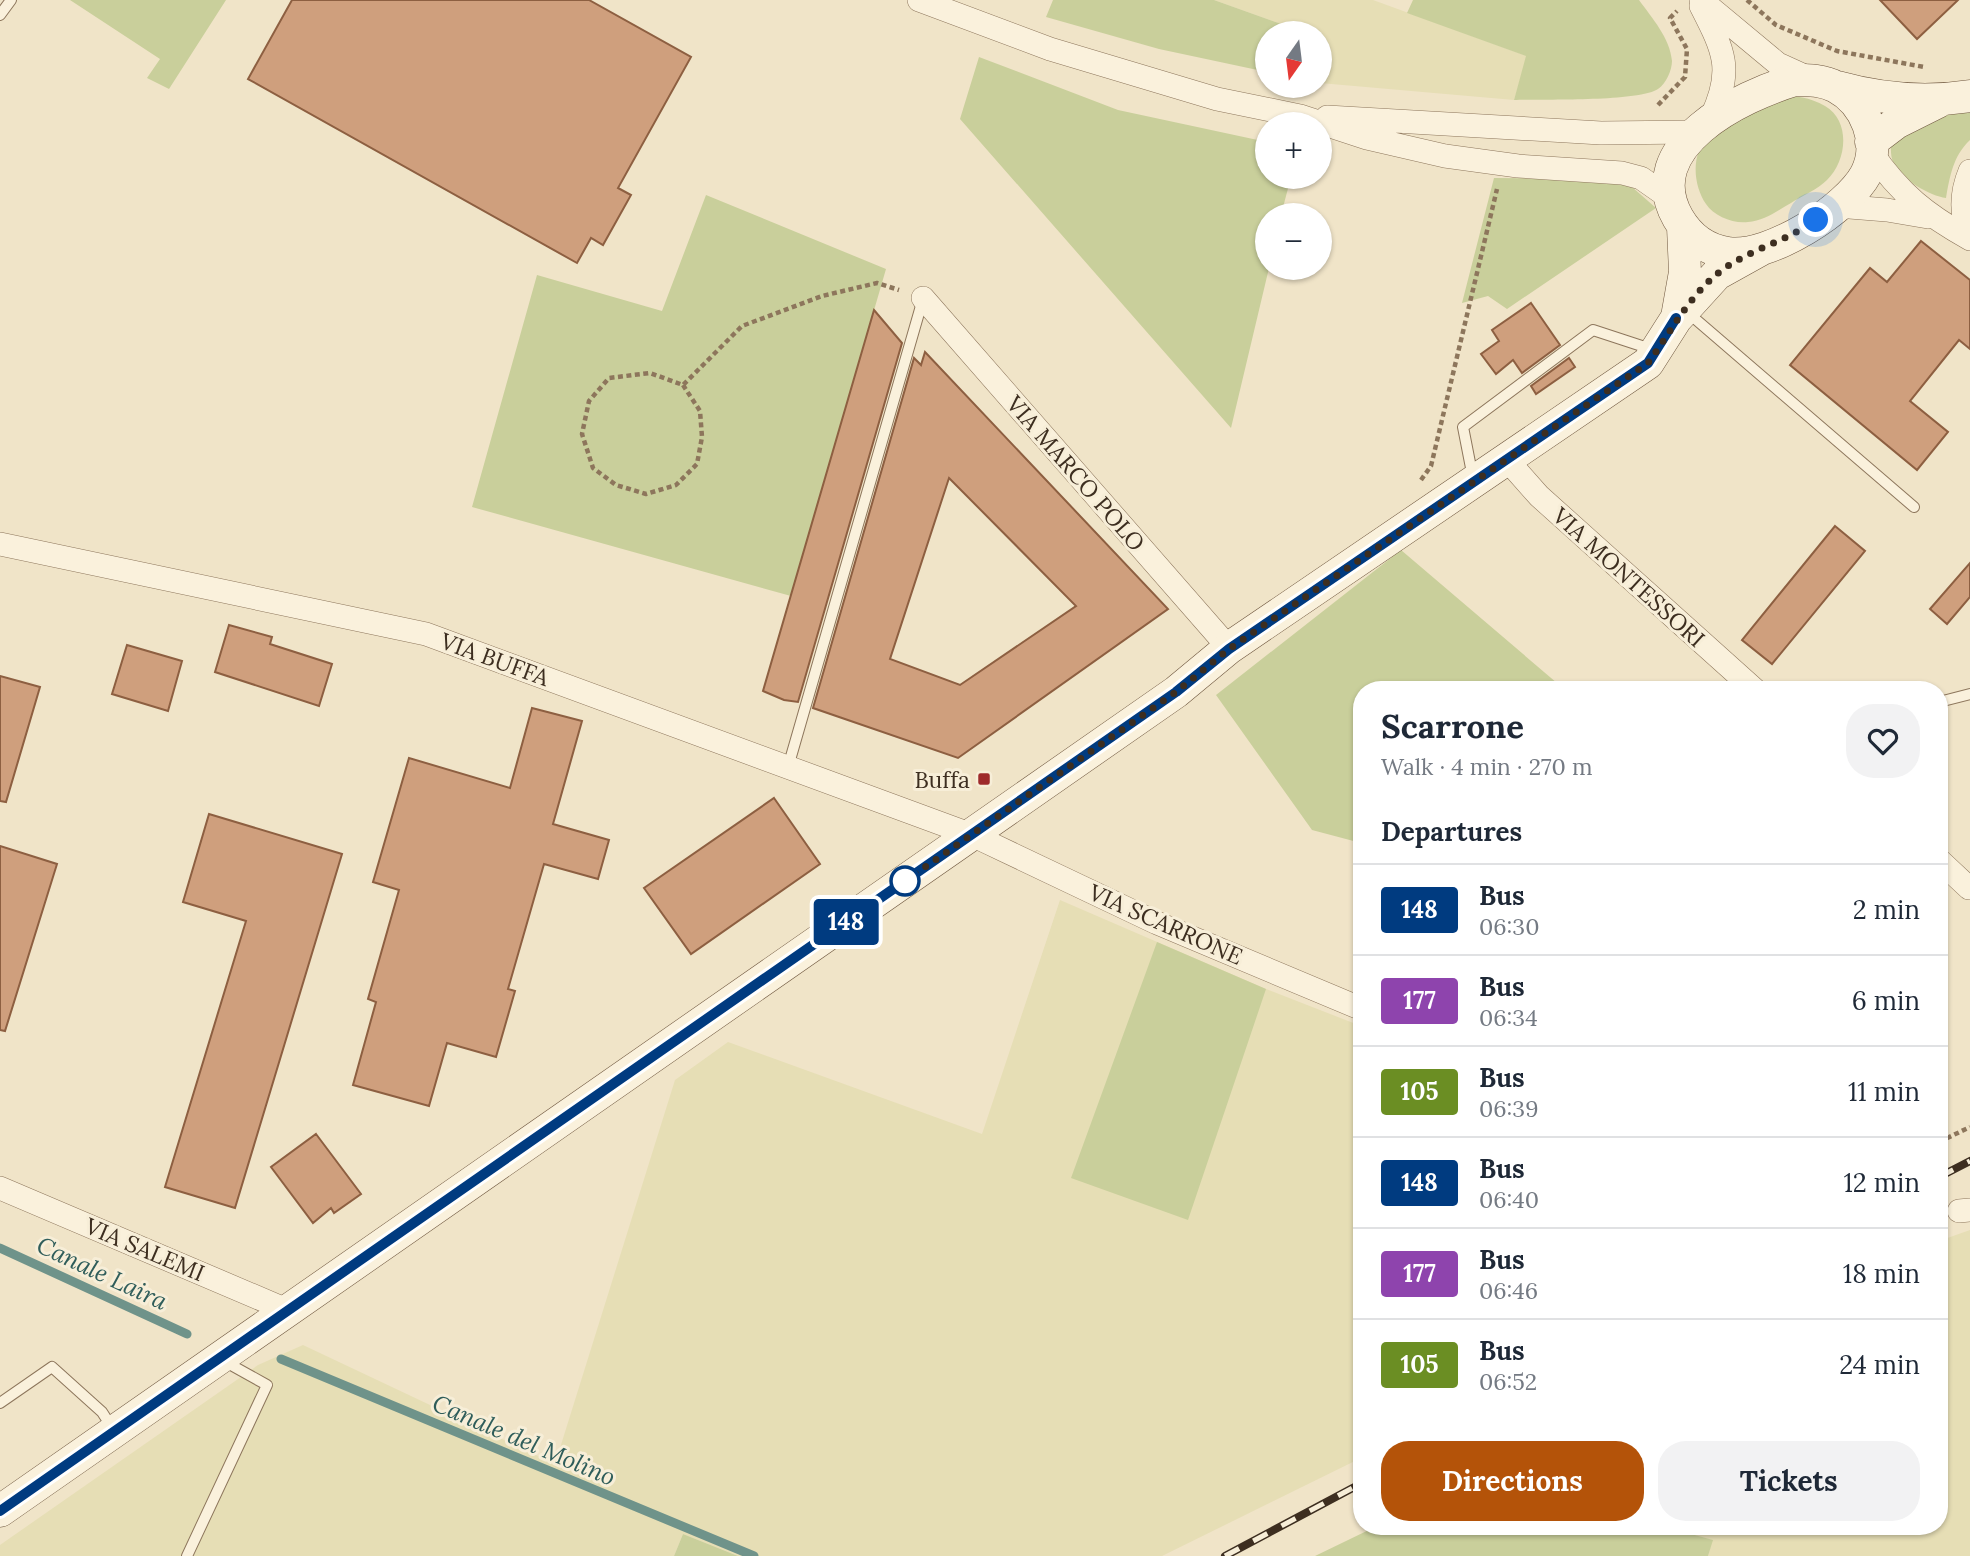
<!DOCTYPE html>
<meta charset="utf-8">
<style>
:root{--surface:#fff;--page:#f2f2f3;--text:#1f2937;--muted:#747a83;--line:#e0e1e3;--accent:#b45309}
body{margin:0;font-family:Lora,serif;background:var(--page);color:var(--text);height:100vh;display:flex;flex-direction:column;font-size:26px;white-space:nowrap}
*{box-sizing:border-box;margin:0}
p{font-size:23px;color:var(--muted)}
.icon{flex:none;width:38px;height:38px;fill:none;stroke:currentColor;stroke-width:2;stroke-linecap:round;stroke-linejoin:round}
.map{position:relative;flex:1;overflow:hidden}
.panel{position:absolute;left:1353px;top:681px;width:595px;height:854px;display:flex;flex-direction:column;background:var(--surface);border-radius:28px;box-shadow:0 2px 5px #0004}
.panel>*{flex:none}
.badge{padding:0 14px;border-radius:5px;font-size:24px;line-height:46px}
.needle{width:46px;rotate:194deg}
.tools{position:absolute;left:1255px;top:21px;display:grid;gap:14px}
.tools a{display:grid;place-items:center;width:77px;height:77px;border-radius:50%;background:var(--surface);box-shadow:0 2px 5px #0004;font-size:35px}
.you{position:absolute;width:35px;height:35px;margin:-18px;border:5px solid #fff;border-radius:50%;background:#1a73e8;box-shadow:0 0 0 10px #1a73e833}
.map>.badge{position:absolute;translate:-50% -50%;box-shadow:0 0 0 4px #fff}
h2{padding:0 28px;font-size:26px;line-height:63px}
.round{display:grid;place-items:center;flex:none;width:74px;height:74px;border-radius:28px;background:var(--page)}
.headline{display:flex;align-items:center;justify-content:space-between;height:119px;padding:0 28px}
h1{font-size:33px;font-weight:800;line-height:52px}
.action{display:flex;gap:14px;margin-top:auto;padding:14px 28px}
.action a{flex:1;height:80px;border-radius:28px;background:var(--accent);color:#fff;font-size:28px;font-weight:800;line-height:80px;text-align:center}
.action a+a{background:var(--page);color:var(--text)}
ul{padding:0;list-style:none}
li{display:flex;align-items:center;gap:21px;height:91px;padding:0 28px;border-top:2px solid var(--line)}
li div{flex:1}
li b{display:block;font-size:26px}
li em{font-style:normal}
li .badge{min-width:77px;font-weight:700;text-align:center}
.map>svg:first-child{display:block}
</style>
<div class="map">
<svg width="1970" height="1556" viewBox="0 0 1970 1556">
<rect width="100%" height="100%" fill="#f0e4c8"/>
<path fill="#e6deb5" d="M1214,0h159l154,56 -13,44 -194,-17v-21l5,-21 -5,-3v-5h-14z
M1060,900l206,89 95,37v432l-199,98h-424l-55,-22 -9,22h-674v-11l258,-180 45,-20 252,119 120,-384 53,-38 254,92z
M1970,1230v326h-262l4,-16 -50,-14h277v-285z"/>
<path fill="#c9cf9b" d="M70,0h156l-57,89 -22,-11 13,-19z
M1053,0h161l92,33h-39v39l-108,-23 -113,-32z
M1413,0h226c13,18 31,38 33,61 0,9 -6,23 -14,28 -19,13 -117,10 -144,11l12,-44 -119,-43z
M979,57l139,53 149,32v35h24l-10,38h-14l2,53 -38,160 -271,-309z
M1779,95c16,1 31,2 46,11 26,15 22,55 2,74 -9,9 -25,16 -36,23 -14,8 -27,18 -43,19 -15,2 -34,-6 -42,-18 -13,-19 -16,-52 4,-68 19,-17 47,-28 69,-41z
M1970,109v31c-17,16 -20,36 -24,58 -16,-2 -45,-19 -52,-34 -4,-7 -3,-16 -3,-23l54,-27z
M1494,178l110,1 28,8 24,21 -149,101 -19,-13 -26,7z
M706,195l180,74 -95,327 -319,-89 65,-232 125,36z
M1401,550l163,139 -202,1 -1,153 -49,-13 -96,-135z
M1157,942l109,47 -78,231 -117,-42z
M1377,1526h285l51,14 -5,16h-393z
M683,1534l55,22h-64z"/>
<g fill="none" stroke-linecap="round" stroke-linejoin="round">
<path stroke="#6f938a" stroke-width="9" d="M0,1248l187,86
M281,1359l473,197"/>
</g>
<path fill="#cf9f7d" stroke="#8d5f41" stroke-width="2" fill-rule="evenodd" d="M292,0h297l102,57 -73,131 13,7 -28,50 -12,-7 -14,25 -329,-184z
M1880,0h78l-41,39z
M1921,241l49,39v69l-11,-9 -49,61 38,31 -31,38 -127,-105 80,-97 17,14z
M1531,303l29,42 -38,28 -9,-13 -17,14 -15,-20 18,-13 -7,-11z
M874,310l28,33 -104,359 -14,-2 -21,-9z
M925,352l243,257 -210,149 -145,-50 101,-350 7,7zM949,478l127,128 -116,79 -70,-26z
M1569,358l6,9 -39,27 -5,-8z
M1835,526l30,25 -93,113 -30,-24z
M1970,563v34l-23,27 -17,-15z
M229,625l43,12 -2,7 62,20 -13,42 -104,-34z
M127,645l55,16 -14,50 -56,-17z
M0,676l40,11 -34,115 -6,-1z
M532,708l50,13 -29,103 56,16 -11,39 -54,-15 -36,125 7,2 -19,66 -49,-14 -18,63 -76,-21 23,-83 -8,-3 31,-109 -26,-8 36,-124 101,30z
M774,798l46,66 -129,90 -47,-66z
M209,814l133,40 -107,354 -70,-21 81,-266 -63,-19z
M0,846l57,18 -52,167 -5,-1z
M316,1134l45,60 -27,19 -3,-5 -18,15 -42,-56z"/>
<g fill="none" stroke-linecap="round" stroke-linejoin="round">
<defs>
<path id="service" d="M0,15l11,-15
M1686,311l228,196
M1473,478l-10,-51 130,-97 61,20
M1939,702l31,-8
M788,767l135,-468
M0,1403l52,-36 50,45 11,17
M187,1556l80,-171 -45,-25"/>
<path id="minor" d="M919,0l131,49 167,50 83,17 67,22 78,18 73,10 104,7 19,5 30,21
M1701,0l77,64 33,15
M1701,6c23,45 33,64 10,112
M1327,117l274,16 93,-1
M1872,153c28,41 55,62 98,86
M1970,171c-10,24 -9,44 0,68
M1837,206l50,4 41,7
M923,298l306,350
M1508,461l31,35 216,194
M0,544l426,90 546,201 185,88 205,86
M1939,860l30,28
M0,1188l289,123
M1959,1211l11,-1"/>
<path id="secondary" d="M1795,80c14,0 28,0 41,7 30,16 46,56 30,87 -19,35 -96,85 -138,79 -22,-3 -39,-16 -50,-35 -41,-72 63,-122 117,-138z
M1837,87c43,12 88,16 133,9
M1871,142l25,-19 42,-21
M1677,317l8,-45 -2,-45
M0,1511l1176,-819 53,-44 419,-285 28,-44 41,-45 45,-25"/>
</defs>
<use href="#service" stroke="#8d765c" stroke-width="12"/>
<use href="#minor" stroke="#8d765c" stroke-width="24"/>
<use href="#secondary" stroke="#6f573f" stroke-width="33"/>
<path stroke="#8d765c" stroke-width="4.5" stroke-dasharray="5 3.5" stroke-linecap="butt" d="M1747,0l29,25 61,26 87,16
M1658,105l27,-28 2,-28 -17,-31 7,-7
M683,385l17,26 2,26 -5,27 -21,21 -30,9 -30,-9 -23,-17 -11,-34 7,-33 20,-23 41,-5 33,12 59,-59 80,-30 55,-13 22,7
M1421,480l10,-14 66,-277
M1939,1142l31,-15"/>
<use href="#service" stroke="#faf1dc" stroke-width="10"/>
<use href="#minor" stroke="#faf1dc" stroke-width="23"/>
<use href="#secondary" stroke="#faf1dc" stroke-width="32"/>
<defs>
<path id="rail" d="M1939,1177l31,-16
M1225,1556l137,-73"/>
</defs>
<use href="#rail" stroke="#3d2e20" stroke-width="8"/>
<use href="#rail" stroke="#f7eed8" stroke-width="5" stroke-dasharray="16" stroke-linecap="butt"/>
</g>
<g fill="none" stroke-linecap="round" stroke-linejoin="round">
<defs>
<path id="line" d="M0,1511l1176,-819 53,-43 419,-286 28,-45"/>
</defs>
<use href="#line" stroke="#fff" stroke-width="16"/>
<use href="#line" stroke="#003b80" stroke-width="10"/>
<path stroke="#3d2e20" stroke-width="7" stroke-dasharray="0 12.6" d="M905,881l271,-189 53,-43 419,-286c22,-30 40,-65 69,-89 29,-24 69,-32 99,-54"/>
</g>
<rect fill="#9e2a2b" stroke="#f7eed8" stroke-width="2.5" x="977" y="772" width="14" height="14" rx="3.5"/>
<circle fill="#fff" stroke="#003b80" stroke-width="3.5" cx="905" cy="881" r="14"/>
<g text-anchor="middle" dominant-baseline="central" stroke-width="6" stroke-linejoin="round" paint-order="stroke">
<g font-size="23" fill="#3d2e20" stroke="#f7eed8">
<text transform="translate(1076 473) rotate(49)">VIA MARCO POLO</text>
<text transform="translate(1629 577) rotate(42)">VIA MONTESSORI</text>
<text transform="translate(495 659) rotate(20)">VIA BUFFA</text>
<text transform="translate(1166 924) rotate(24)">VIA SCARRONE</text>
<text transform="translate(145 1249) rotate(23)">VIA SALEMI</text>
</g>
<g font-size="23" fill="#3d2e20" stroke="#f7eed8" text-anchor="end">
<text x="970" y="779">Buffa</text>
</g>
<g font-size="24" font-style="italic" fill="#2f5d5a" stroke="#f7eed8">
<text transform="translate(102 1273) rotate(25)">Canale Laira</text>
<text transform="translate(524 1440) rotate(23)">Canale del Molino</text>
</g>
</g>
</svg>
<div class="tools">
<a><svg class="needle" viewBox="-14 -14 28 28"><path d="M0-13l5 13h-10z" fill="#e53935"/><path d="M0 13l5-13h-10z" fill="#747a83"/></svg></a>
<a>+</a>
<a>−</a>
</div>
<div class="you" style="left:1816px;top:220px"></div>
<b class="badge" style="left:846px;top:922px;background:#003b80;color:#fff">148</b>
<section class="panel">
<div class="headline"><div><h1>Scarrone</h1><p>Walk · 4 min · 270 m</p></div><a class="round"><svg class="icon" aria-label="heart" viewBox="0 0 24 24"><path d="M12 20l-8-8c-3-5 5-10 8-4 3-6 11-1 8 4z"/></svg></a></div>
<h2>Departures</h2>
<ul>
<li><span class="badge" style="background:#003b80;color:#fff">148</span><div><b>Bus</b><p>06:30</p></div><em>2 min</em></li>
<li><span class="badge" style="background:#8e44ad;color:#fff">177</span><div><b>Bus</b><p>06:34</p></div><em>6 min</em></li>
<li><span class="badge" style="background:#6b8e23;color:#fff">105</span><div><b>Bus</b><p>06:39</p></div><em>11 min</em></li>
<li><span class="badge" style="background:#003b80;color:#fff">148</span><div><b>Bus</b><p>06:40</p></div><em>12 min</em></li>
<li><span class="badge" style="background:#8e44ad;color:#fff">177</span><div><b>Bus</b><p>06:46</p></div><em>18 min</em></li>
<li><span class="badge" style="background:#6b8e23;color:#fff">105</span><div><b>Bus</b><p>06:52</p></div><em>24 min</em></li>
</ul>
<div class="action"><a>Directions</a><a>Tickets</a></div>
</section>
</div>
